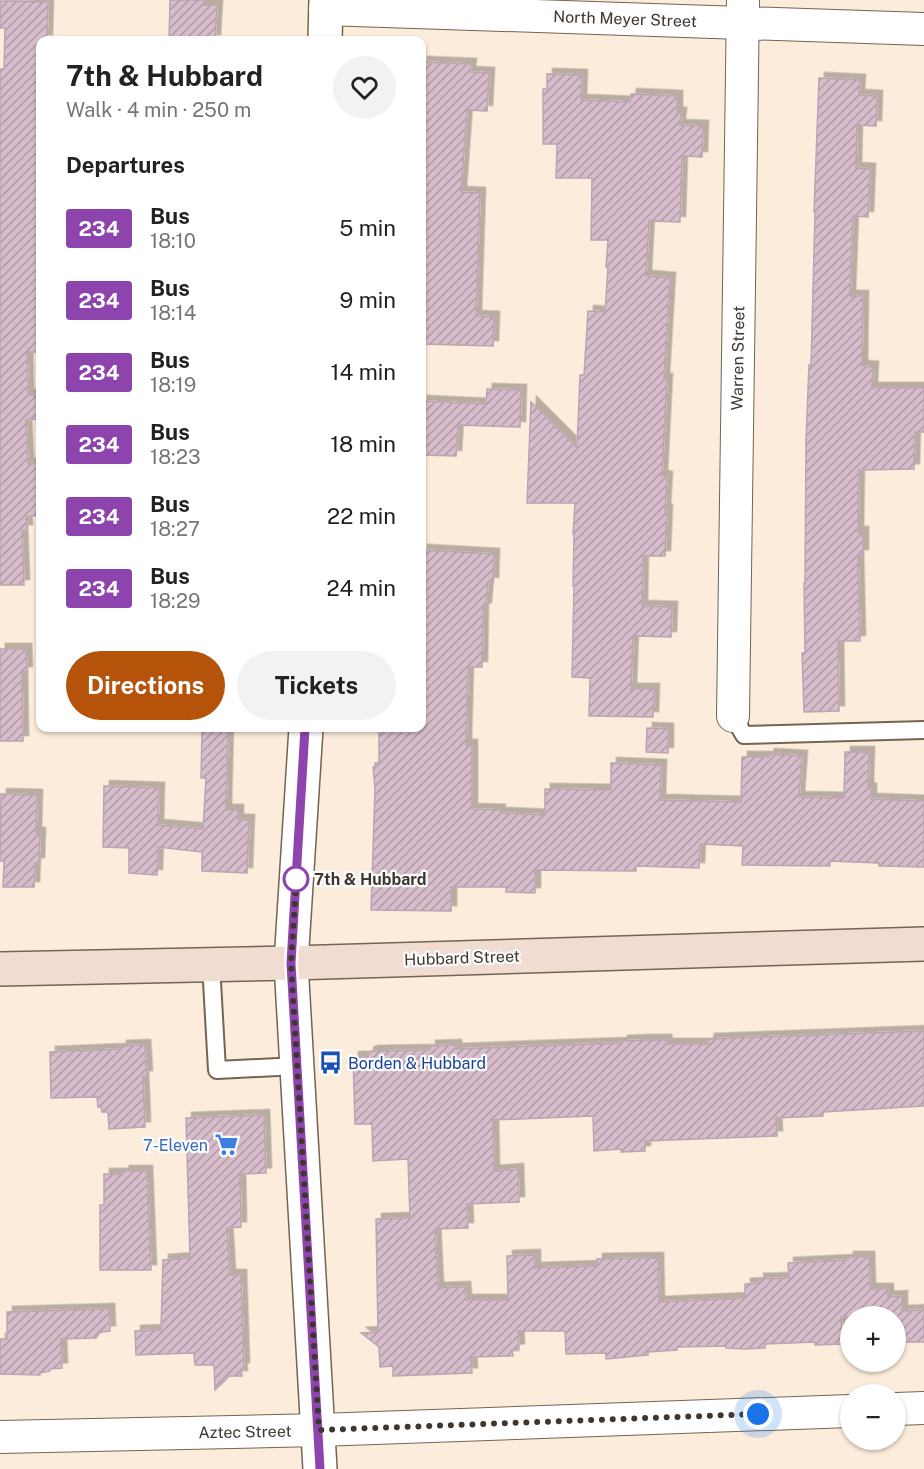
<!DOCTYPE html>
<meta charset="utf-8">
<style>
:root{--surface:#fff;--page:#f2f2f2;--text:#222;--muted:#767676;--accent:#b45309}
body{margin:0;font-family:"Public Sans",sans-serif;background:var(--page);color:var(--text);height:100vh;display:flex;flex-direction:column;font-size:22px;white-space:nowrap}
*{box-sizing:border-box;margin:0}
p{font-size:20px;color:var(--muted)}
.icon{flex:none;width:33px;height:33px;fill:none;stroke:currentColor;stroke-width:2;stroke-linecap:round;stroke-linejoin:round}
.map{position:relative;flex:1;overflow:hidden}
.sheet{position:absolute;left:36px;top:36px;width:390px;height:696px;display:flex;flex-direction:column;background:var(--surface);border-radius:12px;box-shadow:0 2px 4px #0004}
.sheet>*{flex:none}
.badge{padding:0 12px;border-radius:4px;font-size:21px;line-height:39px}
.tools{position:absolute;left:840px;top:1306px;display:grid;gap:12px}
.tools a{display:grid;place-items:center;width:66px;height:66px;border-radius:50%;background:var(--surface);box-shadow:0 2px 4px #0004;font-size:30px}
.you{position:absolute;width:30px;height:30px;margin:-15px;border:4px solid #fff;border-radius:50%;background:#1a73e8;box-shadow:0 0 0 9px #1a73e833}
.map>.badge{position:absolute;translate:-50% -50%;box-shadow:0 0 0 3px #fff}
h2{padding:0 30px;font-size:22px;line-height:54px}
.round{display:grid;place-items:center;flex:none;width:63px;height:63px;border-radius:32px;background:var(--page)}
.headline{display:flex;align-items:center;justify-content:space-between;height:102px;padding:0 30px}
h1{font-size:28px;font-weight:700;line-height:45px}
.primary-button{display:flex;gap:12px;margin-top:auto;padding:12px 30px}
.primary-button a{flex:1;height:69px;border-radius:36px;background:var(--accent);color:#fff;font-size:24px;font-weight:700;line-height:69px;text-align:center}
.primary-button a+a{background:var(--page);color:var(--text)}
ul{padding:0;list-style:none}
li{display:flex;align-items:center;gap:18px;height:72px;padding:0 30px}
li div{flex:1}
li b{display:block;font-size:22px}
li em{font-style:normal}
li .badge{min-width:66px;font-weight:700;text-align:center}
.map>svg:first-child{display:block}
</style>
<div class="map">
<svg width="924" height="1469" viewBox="0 0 924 1469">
<defs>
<pattern id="building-hatch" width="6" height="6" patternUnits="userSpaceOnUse" patternTransform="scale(1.5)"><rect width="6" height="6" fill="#d7bdcb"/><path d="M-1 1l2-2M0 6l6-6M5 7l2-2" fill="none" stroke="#b09aa5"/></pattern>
<filter id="shadow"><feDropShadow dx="5.5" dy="-5.5" stdDeviation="0" flood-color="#0004"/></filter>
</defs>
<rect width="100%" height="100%" fill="#fcecdc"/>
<path fill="url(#building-hatch)" stroke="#bda4b2" stroke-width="1.5" filter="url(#shadow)" d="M170,0h34v5h13l-2,35h-46z
M0,1l48,1 -1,38h-7v21h-2l-1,48h3v146h-2l2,97h-13l1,43h12v24l-14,1 2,44 11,-1v52l-13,2 1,13h-5l2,55h-24v-516h4l1,-41h-5z
M422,62l49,2 -1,8 19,1 -2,38 -20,-1 -6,82 19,1 -4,123 18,1 -1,29 -71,-2z
M547,74l35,1 -1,25 49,2 1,-8 46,2v17h4l-1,12 23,1 -1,31 -20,-1 -2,66 -31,-1 -3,55 24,2 -6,101h3l-5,97 5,1 -2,33h2l-2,46h-22l-1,50 30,1 -1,30 -38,-1 -2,53h23l-1,28 -64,-1 1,-38 -18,-1 2,-91h-1l1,-52h-1l2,-31h-48l4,-101 46,46 3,-73h4l4,-64 17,1 3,-45h-2l2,-27h-17l1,-62h-36l1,-34h-14v-55h4z
M819,78l41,2 -1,15 18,1 -1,30 -19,-1 -1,43 14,1 -2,48 -15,-1 -3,80h13l-1,70 11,1 -1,21h52v44h-9l-1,37 -55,1 -1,62h5v23h-5l2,86h-22l1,70 -35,1 -2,-59h3l-1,-70h1l1,-144 3,-74 2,1 4,-154h-1z
M487,389l34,1 -1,37 -62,-2 -2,31 -34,-1v-54l64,3z
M422,550l72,4 -1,29 -5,-1 -2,26 -3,-1 -1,60h-14l-2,78h6v64l28,1v3l45,2v-26l66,1v-27l50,2 -1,35 81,2 1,-45h27v-3l33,2 -3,41 45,1 1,-46h24l-1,36 3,1v10l53,2v66l-45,-1v-3l-49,-2v5l-88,-1 1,-19 -43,-2 -1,24 -63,-2v5l-101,-1v23l-29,-1v-5h-55v24l-80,-1 4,-122 -2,-21h2v-4h4v-35h43z
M0,649h26l1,23h-5l1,69h-23z
M202,728h26l-2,82h12v10h11l-2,53 -45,-2v-19l-44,-5 -1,28 -28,-2v-25l-26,-1 1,-61 55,2 -1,37 45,4 3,-51h-5z
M647,728l21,1v24l-22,-1z
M1,794l36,1 -1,38h4l-1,30h-4l-1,24h-31l1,-26h-4z
M924,1031v75l-101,6v4l-47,2 1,18 -132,5v10l-24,1v-3l-27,2 -1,-35 -100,4 1,51 24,-2 1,33 -52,2 1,24 -33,1 3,59 27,-1 1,13h42l-1,-44 28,-1v13l62,-2v-7l61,-1 1,44 86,-4v-14l14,-1 -1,-4 31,-1 -1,-15 60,-3v-3h21l1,32h18v8l14,-1v15l22,-1v32h-28v-25h-55l2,27 -28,1v-3l-50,2v4l-20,1 -19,-1v-2l-49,1v3l-29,2v3l-42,4v-6l-40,1 -1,-23h-47l1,18 -7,1 1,6 -42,1 1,16 -79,3v-10l-13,1 -1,-20 -18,-14 17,-1 -2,-113 34,-1 -2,-59 -35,2 -1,-37h-17l-2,-67h15v-4l4,-2 58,-1v-4l26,-1v4l166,-6v-2l23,-1h21l1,4h41l1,-5z
M145,1045l2,31h-4l2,51 -36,2 -1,-17h-6l-1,-5h-3l-1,-10 -46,1 -1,-46 71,-3v-3z
M264,1115l2,58 -26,1 1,53 -14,1 3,47h11l3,93 -3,1 1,7h-13l-14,14 -1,-25h-19l-1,-12 -58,2 -1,-24 26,-1 2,-70 27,-2 -4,-140z
M124,1171h23l4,99h-51v-65h4v-31h19z
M109,1309l1,22 -10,1 -4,6 -35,1 1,29 -12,1v2l-10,2v2l-40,-1v-35h7v-27z"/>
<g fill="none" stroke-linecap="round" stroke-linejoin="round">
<defs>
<path id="service" d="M733,716l11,19 180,-5
M211,964l6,106 80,-4"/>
<path id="minor" d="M325,9l599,20
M733,716l10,-716
M896,1409l28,-1
M0,1437l319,-7 531,-19"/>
<path id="tertiary" d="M325,40l1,-40
M306,728l-15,235 29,506"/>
<path id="secondary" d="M0,969l291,-6 633,-19"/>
</defs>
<use href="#service" stroke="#756452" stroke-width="20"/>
<use href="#minor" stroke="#756452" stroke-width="34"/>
<use href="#tertiary" stroke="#756452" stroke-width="36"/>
<use href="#secondary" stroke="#756452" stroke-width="36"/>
<use href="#service" stroke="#fff" stroke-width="16"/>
<use href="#minor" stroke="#fff" stroke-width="32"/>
<use href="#tertiary" stroke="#fff" stroke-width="33"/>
<use href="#secondary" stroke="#f0dcd1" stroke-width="33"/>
</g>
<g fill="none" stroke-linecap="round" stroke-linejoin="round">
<defs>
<path id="line" d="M305,728l-14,235 29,506"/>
</defs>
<use href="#line" stroke="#fff" stroke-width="14"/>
<use href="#line" stroke="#8e44ad" stroke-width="9"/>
<path stroke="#3e362f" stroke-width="6" stroke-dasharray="0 10.8" d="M296,879l1,-9 -6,93 28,467 439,-16"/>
</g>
<defs>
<symbol id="bus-bare" viewBox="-9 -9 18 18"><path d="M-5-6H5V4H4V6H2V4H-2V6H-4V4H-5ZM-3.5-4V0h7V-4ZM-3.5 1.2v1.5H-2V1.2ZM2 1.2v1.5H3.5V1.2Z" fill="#1a4fb4" stroke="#fcfcfc" stroke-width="2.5" paint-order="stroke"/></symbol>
<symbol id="supermarket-bare" viewBox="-9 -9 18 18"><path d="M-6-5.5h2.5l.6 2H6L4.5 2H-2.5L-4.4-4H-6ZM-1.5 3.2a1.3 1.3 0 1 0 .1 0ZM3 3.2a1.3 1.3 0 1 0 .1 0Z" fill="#3f7fe0" stroke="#fcfcfc" stroke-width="2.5" paint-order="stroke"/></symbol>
</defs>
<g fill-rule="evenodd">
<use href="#bus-bare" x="314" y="1046" width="33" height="33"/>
<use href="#supermarket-bare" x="210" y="1128" width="33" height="33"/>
</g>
<circle fill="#fff" stroke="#8e44ad" stroke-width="3" cx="296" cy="879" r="12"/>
<g text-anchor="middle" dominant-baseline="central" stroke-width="4.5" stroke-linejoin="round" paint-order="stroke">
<g font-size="16" fill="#3e362f" stroke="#fcfcfc">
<text transform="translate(625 19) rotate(2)">North Meyer Street</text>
<text transform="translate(738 358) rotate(-89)">Warren Street</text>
<text transform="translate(462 958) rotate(-2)">Hubbard Street</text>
<text transform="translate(245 1432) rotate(-1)">Aztec Street</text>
</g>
<g font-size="16" font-weight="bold" fill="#3e362f" stroke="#fcfcfc" text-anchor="start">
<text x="314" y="879">7th &amp; Hubbard</text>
</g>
<g font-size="16" fill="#164399" stroke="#fcfcfc" text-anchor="start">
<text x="348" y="1063">Borden &amp; Hubbard</text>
</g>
<g font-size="16" fill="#366cbe" stroke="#fcfcfc" text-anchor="end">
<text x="208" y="1145">7-Eleven</text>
</g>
</g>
</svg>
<div class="tools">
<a>+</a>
<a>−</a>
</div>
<div class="you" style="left:758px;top:1414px"></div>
<section class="sheet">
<div class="headline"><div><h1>7th &amp; Hubbard</h1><p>Walk · 4 min · 250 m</p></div><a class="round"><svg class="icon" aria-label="heart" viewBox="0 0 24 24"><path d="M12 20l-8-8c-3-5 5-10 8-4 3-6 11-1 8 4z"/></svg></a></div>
<h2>Departures</h2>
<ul>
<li><span class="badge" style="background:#8e44ad;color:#fff">234</span><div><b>Bus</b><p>18:10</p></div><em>5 min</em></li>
<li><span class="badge" style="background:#8e44ad;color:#fff">234</span><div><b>Bus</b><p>18:14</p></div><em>9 min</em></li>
<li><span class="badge" style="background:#8e44ad;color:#fff">234</span><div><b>Bus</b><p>18:19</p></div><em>14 min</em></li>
<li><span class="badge" style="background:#8e44ad;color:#fff">234</span><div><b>Bus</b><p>18:23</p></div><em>18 min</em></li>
<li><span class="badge" style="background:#8e44ad;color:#fff">234</span><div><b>Bus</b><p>18:27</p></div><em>22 min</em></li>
<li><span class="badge" style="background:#8e44ad;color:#fff">234</span><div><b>Bus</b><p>18:29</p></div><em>24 min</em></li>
</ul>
<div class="primary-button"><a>Directions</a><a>Tickets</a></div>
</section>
</div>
